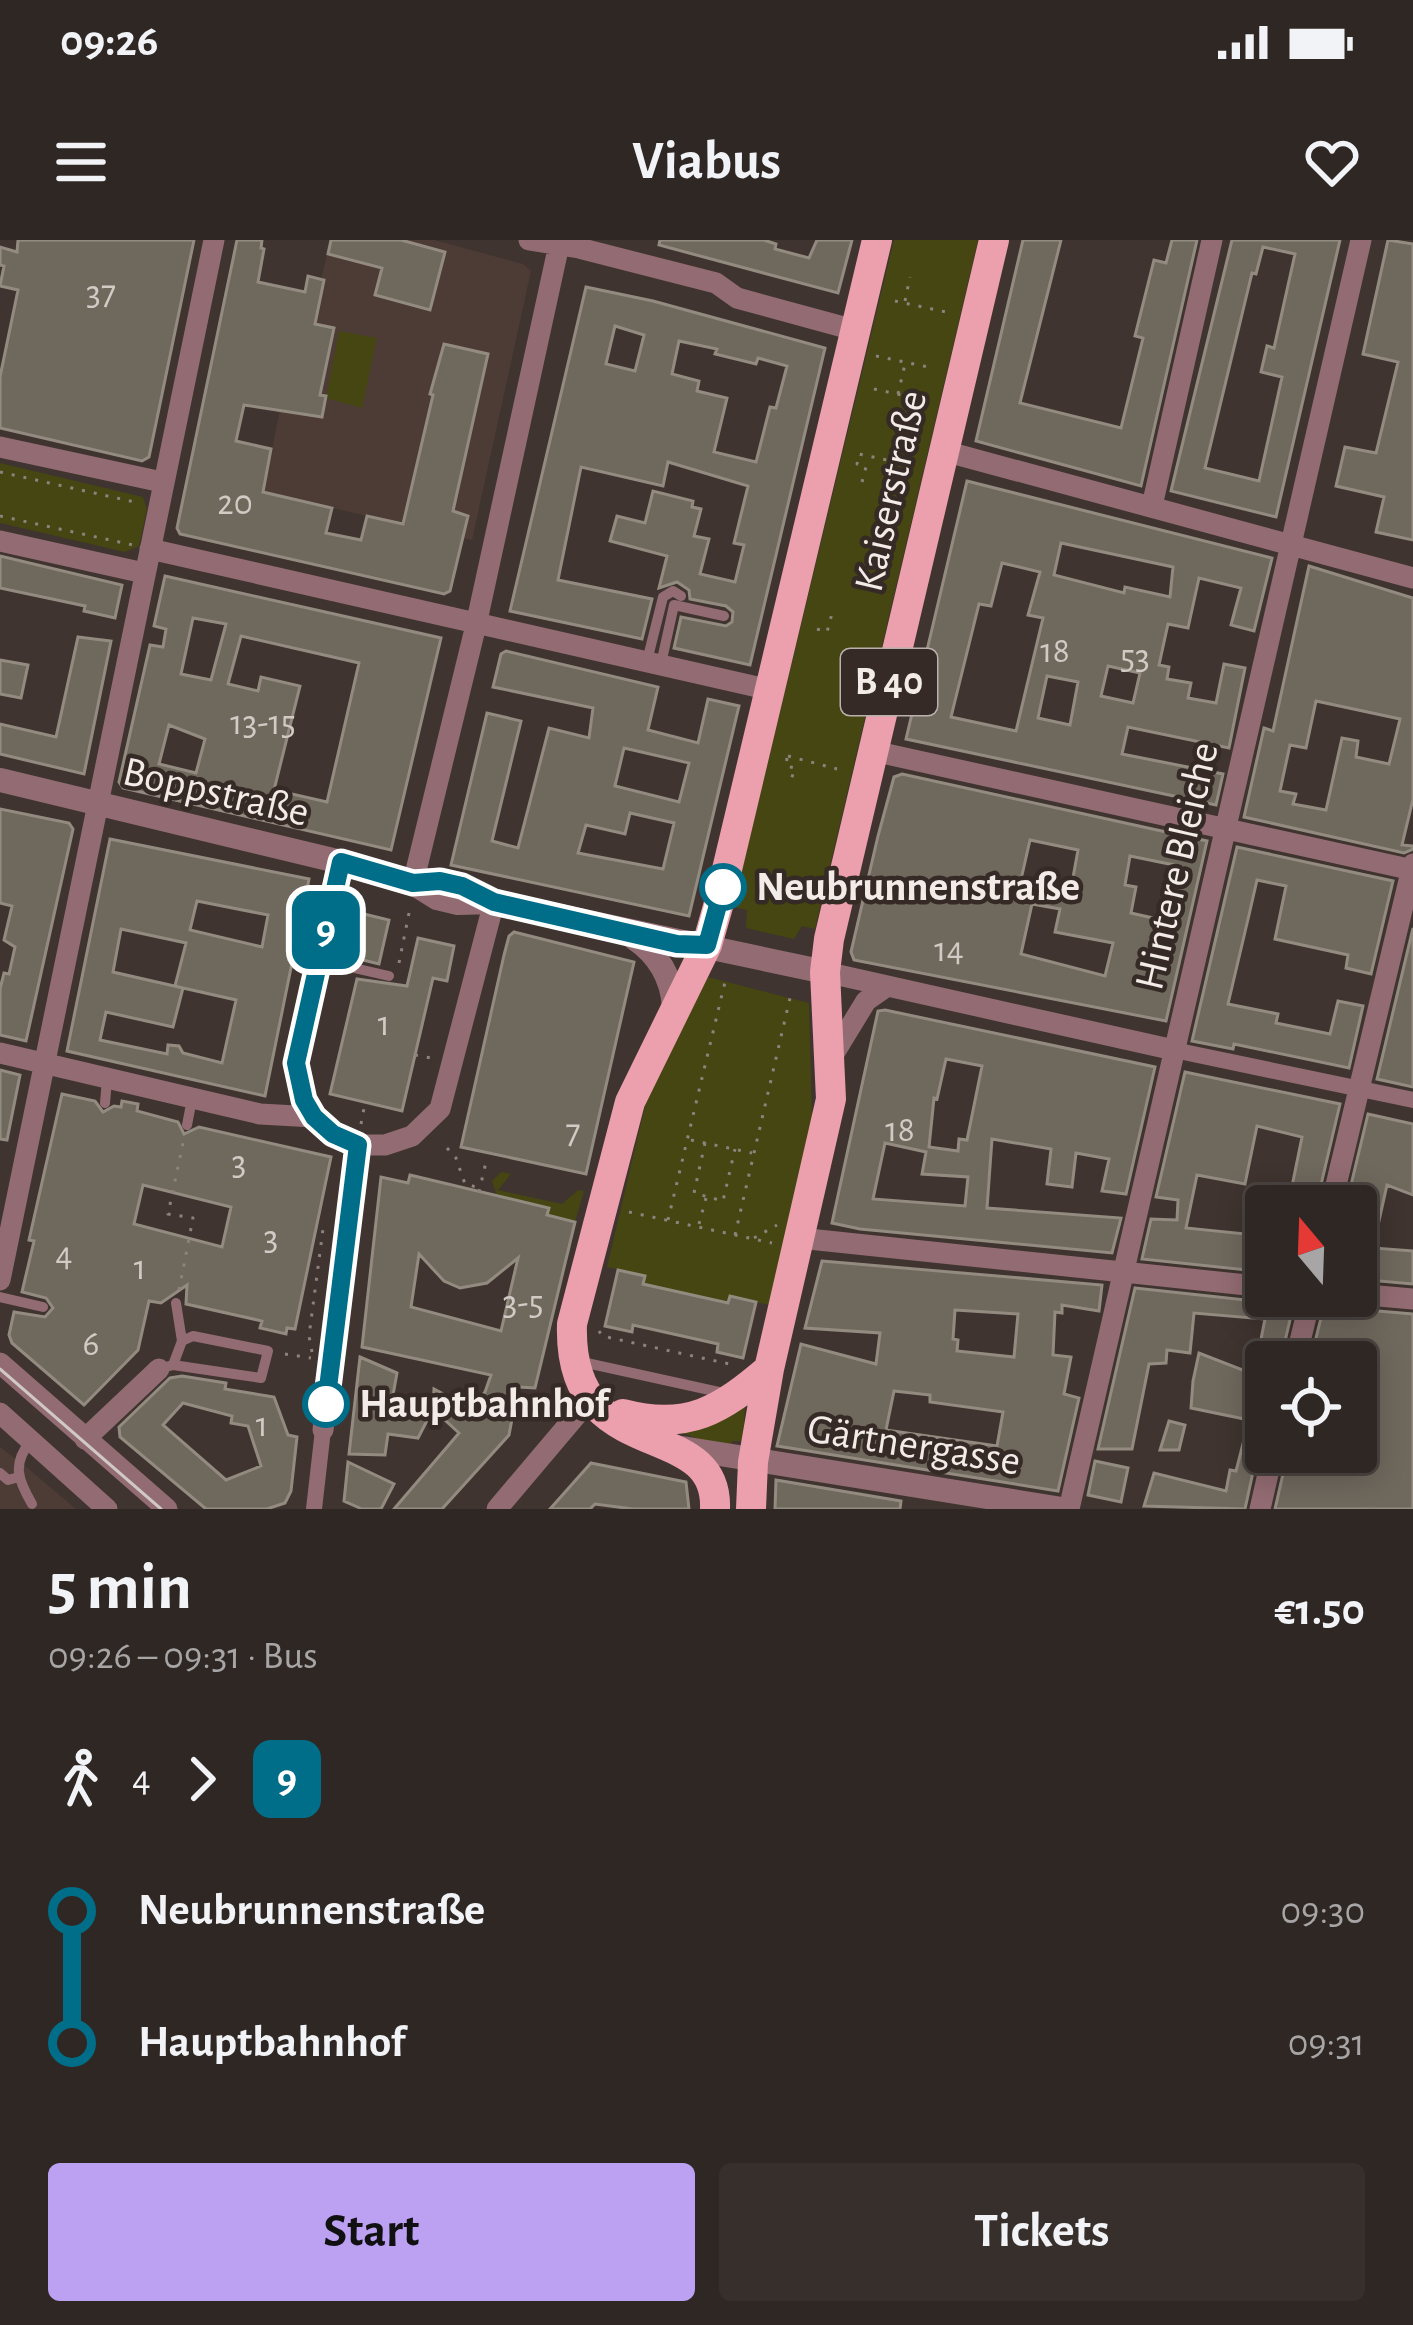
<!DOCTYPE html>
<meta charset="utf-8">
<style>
:root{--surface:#2f2723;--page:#372f2b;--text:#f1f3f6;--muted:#a7a5a6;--line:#4a4441;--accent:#bca0f2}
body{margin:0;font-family:"Alegreya Sans",sans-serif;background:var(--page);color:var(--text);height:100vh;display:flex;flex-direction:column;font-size:45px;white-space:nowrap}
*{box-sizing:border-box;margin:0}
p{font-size:39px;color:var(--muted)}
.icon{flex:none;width:66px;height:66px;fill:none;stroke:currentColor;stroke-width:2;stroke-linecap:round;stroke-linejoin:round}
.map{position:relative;height:1269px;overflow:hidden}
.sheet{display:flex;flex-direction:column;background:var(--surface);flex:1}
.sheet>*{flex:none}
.badge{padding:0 24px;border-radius:18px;font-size:42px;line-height:78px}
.needle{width:78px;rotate:341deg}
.controls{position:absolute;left:1245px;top:945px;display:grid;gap:24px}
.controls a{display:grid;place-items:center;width:132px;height:132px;border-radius:12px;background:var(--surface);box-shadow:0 6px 30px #0003,0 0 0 3px var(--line);font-size:60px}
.map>.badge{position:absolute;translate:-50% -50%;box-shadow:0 0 0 6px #fff}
.legs{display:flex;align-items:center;gap:18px;height:132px;padding:0 48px;font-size:39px}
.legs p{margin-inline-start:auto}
.summary{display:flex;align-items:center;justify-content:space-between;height:204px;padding:0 48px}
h1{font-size:66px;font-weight:600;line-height:90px}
.button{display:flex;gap:24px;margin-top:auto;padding:24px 48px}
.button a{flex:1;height:138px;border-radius:12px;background:var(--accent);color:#111;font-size:48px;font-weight:600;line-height:138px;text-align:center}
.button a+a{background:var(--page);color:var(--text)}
ul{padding:0 48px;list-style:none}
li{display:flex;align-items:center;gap:42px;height:132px;font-size:45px}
li i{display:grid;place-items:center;width:18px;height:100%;margin:0 15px;background:currentColor}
li i::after{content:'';width:30px;height:30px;margin:-15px;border:9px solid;border-radius:50%;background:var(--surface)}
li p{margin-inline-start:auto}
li:first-child i{background:linear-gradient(#0000 50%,currentColor 0)}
li:last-child i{background:linear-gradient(currentColor 50%,#0000 0)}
.status{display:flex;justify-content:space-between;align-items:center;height:84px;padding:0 60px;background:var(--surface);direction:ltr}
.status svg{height:33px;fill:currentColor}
header{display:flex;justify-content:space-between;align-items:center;height:156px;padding:0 48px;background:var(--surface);font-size:54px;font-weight:600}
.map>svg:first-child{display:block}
</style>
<div class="status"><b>09:26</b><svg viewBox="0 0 49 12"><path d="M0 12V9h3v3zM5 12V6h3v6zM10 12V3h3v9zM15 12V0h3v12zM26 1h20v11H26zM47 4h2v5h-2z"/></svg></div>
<header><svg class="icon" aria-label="menu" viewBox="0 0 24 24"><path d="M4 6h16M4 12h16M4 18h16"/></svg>Viabus<svg class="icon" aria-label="heart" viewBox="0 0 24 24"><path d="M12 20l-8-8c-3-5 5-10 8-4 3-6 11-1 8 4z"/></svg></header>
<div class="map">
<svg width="1413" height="1269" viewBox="0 0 1413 1269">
<rect width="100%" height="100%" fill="#3f342f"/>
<path fill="#4d3c35" d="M331,0h103l89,24 8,7 -59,269 -209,-48 45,-216 13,3z
M0,1207l24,18 52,44h-76z"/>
<path fill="#454611" d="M894,0h84l-163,689 -13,-3 -8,13 -48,-11 1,-18 -14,-3z
M339,91l38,7 -15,70 -36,-10z
M0,223l143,34 4,12 -8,37 -14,6 -125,-29z
M704,736l105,27 3,115 -42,187 -40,-9 -2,7 -85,-19 1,-9 -37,-8 39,-165z
M501,932l10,2 -13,16 64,14 16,-14 6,1 -9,31 -28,-7 1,-7 -51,-12 -5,-15z
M745,1164l-2,37h-11l-2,9 -54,-19z"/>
<path fill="#6f685d" stroke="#938b80" stroke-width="3" fill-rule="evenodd" d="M18,0h176l-45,217 -7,4 -142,-33v-51l18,-87 -18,-4 4,-20 -4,-1v-18l17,5z
M237,0h25l-1,8 3,1 -6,33 47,10 3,-16 16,4 -9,44 19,4 -14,67 6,1 -4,21 -78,-12 -8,36 35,8 -8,43 69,16 -6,25 35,7 6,-24 36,8 30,-129 -3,-1 14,-50 44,10 -35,157 15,5 -18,75 -6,3 -264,-60 -3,-6z
M331,0h70l44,12 -15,58 -55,-15 7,-27 -54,-14z
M660,0h104l12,4 -1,5 34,9 8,-18h35l-14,53 -179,-48z
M1023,0h38l-41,163 101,25 22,-90 -8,-2 19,-76 12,3 6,-23h25l-56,246 -165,-45z
M1232,0h108l-64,277 -105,-26zM1263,7l32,7 -21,94 -7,-2 -6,26 21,5 -23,104 -54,-13 47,-195 4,1z
M1388,0l25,4v296l-37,-8 8,-35 -48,-11 9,-39 31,6 22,-91 -35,-8z
M586,47l67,14 172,47 -75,317 -76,-17 7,-31 45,9 6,-4 1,-10 -7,-6 -36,-7 -1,-9 -12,-8 -18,6 8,-32 -57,-15 7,-25 28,7 8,-32 40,10 -1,6 9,2 -7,27 15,3 -9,35 35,8 9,-37 -10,-2 14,-57 -80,-24 -5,24 -82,-19 -23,113 94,19 -10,40 -132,-28zM615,86l29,9 -9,36 -29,-7zM679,101l38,8 -2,5 41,10 2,-6 29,8 -11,42 -6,-1 -14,55 -42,-10 13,-54 -30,-7 2,-10 -27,-7z
M967,241l305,77 -18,73 -23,-6 10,-37 -42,-10 -11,50 -20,-4 -9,41 10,2 -2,12 24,4 -3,15 28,5 8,-39 21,4 -16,80 -101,-21 -6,27 101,20 -7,31 -310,-66zM1061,303l112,24 -3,30 -45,-10 -1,6 -70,-18zM1002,323l38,9 -12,43 15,3 -27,113 -65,-14 28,-113 12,2zM1108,426l32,7 -7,30 -32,-7zM1047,436l31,6 -8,43 -32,-7z
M0,316l122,29 -7,33 -31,-7 1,-5 -85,-18z
M1309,326l104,32v201l-11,46 11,1v3l-9,4 -160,-36 20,-89 9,3zM1316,461l84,18 -11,45 -33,-7 2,-16 -16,-3 -16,72 -33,-6 3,-10 -16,-3 10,-46 16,3z
M165,336l276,62 -50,212 -268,-62 -4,-6 31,-137 13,2 3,-18 -12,-3zM193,378l33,6 -15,56 -30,-6zM241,396l118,27 -32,139 -53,-12 26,-104 -39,-9 -3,14 -30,-7zM169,485l36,14 -9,34 -37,-9z
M78,397l33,4 -27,133 -84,-20v-30l56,13z
M506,411l152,36 -10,43 50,13 10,-44 31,7 -50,210 -238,-51 36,-152 34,8 -29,120 26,7 31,-120 40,10 4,-30 -100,-21 8,-33zM624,508l65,15 -10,39 -64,-16zM630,573l44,10 -11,46 -85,-16 8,-28 39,9z
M0,420l28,5 -7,33 -21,-4z
M902,534l305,67 -41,180 -312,-61 -3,-8 27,-116 16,-59zM1030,600l48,10 -8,44 -50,-10zM1130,616l44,9 -12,55 -31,-7 5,-26 -11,-2zM1032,664l28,5 -5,23 58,11 -8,33 -84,-22z
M0,569l69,14 4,6 -47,212 -26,-6v-46l4,-16 5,1 6,-27 -11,-7 8,-34 -12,-3z
M110,599l199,40 -44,217 -198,-45zM197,661l71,14 -6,32 -72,-17zM121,689l65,14 -11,43 8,2 -70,-16zM183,748l53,12 -14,63 -39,-10 -4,-7 -11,-1 -1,9 -67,-14 6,-28 67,15z
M1237,607l156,34 -22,93 -25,-6 2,-13 -73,-16 11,-53 -29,-6 -8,35 -21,89 50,10 -2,9 54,11 8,-33 25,5 -14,62 -115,-24 -1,5 -41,-8z
M356,672l33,8 -10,44 -33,-8z
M1413,688v159l-36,-8z
M514,692l120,30 -48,212 -125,-27 43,-192 5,-19z
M418,698l36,8 -7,35 -14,-3 -31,133 -72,-17 27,-115 50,7z
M885,770l270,57 -29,127 -24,-3 7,-32 -33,-6 -4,34 -25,-3 4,-35 -59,-10 -5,69 134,10 -9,35 -252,-24 -28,-6 46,-212zM946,819l36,7 -15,74 -8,-1 -1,12 -29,-4 5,-49 3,1zM885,903l41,9 -4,22 46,3 -3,29 -92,-7z
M0,830l20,5 -13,65 -7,-1z
M1185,832l155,32 -24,102h-28l14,-69 -45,-11 -12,58 -48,-9 -11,53 80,8v36l-124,-13 9,-40 26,1 1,-20 -22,-3z
M62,854l33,7 8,11 11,-6 7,1 1,-6 16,3 -1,7 41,11 6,12 15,-7 132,30 -36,172 -8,-1 -1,6 -26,-6 2,-7 -76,-17 1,-19 -26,18 -12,-2 -11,49 -54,55 -72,-62 -3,-8 5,-23 31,5 8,-9 -7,-10 -24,-6 12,-51 -5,-1zM143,945l88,22 -9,40 -88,-23z
M1368,874l45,10v71l-26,-10 -14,63 40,3v33l-57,-5v-73h-10z
M410,935l139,33 -2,7 28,7 -40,166 -17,-1 -9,48 -67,74h-48l65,-76 -26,-24 1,-20 37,20 14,-17 6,-17 -129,-28 19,-170 27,6zM419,1014l25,27 16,7 27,-5 31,-25 -17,73 -90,-24z
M822,1021l280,24 -3,26 -37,-6v8l-7,-1 -2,43 18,2 -7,37 15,4 -21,93 -281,-45 24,-102 75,20 4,-31 -75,-5zM955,1070l63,4 -4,43 -57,-6 1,-11 -5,-1zM894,1151l36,4v7l73,10 -6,34 -111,-16z
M618,1030l27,6 -2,8 85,19 2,-7 26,6 -13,56 -26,-6 1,-8 -85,-19 -1,7 -27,-6z
M1135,1048l129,14 13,-5 18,2 -15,63h-14v77l-8,10 -13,60 -101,-3 10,-33 72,18 4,-21 6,1 13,-51 -58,-12 2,-27 6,-28 46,18 2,-13 10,1 8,-40 -71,-6 -4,40 -23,-3 -1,13 -17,1 -17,85h-34z
M1325,1062l30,7 58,5v195h-138l13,-57h68v-90h-46z
M360,1117l37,16 -6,33 42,3 -15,29 -30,-4 -3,21 -36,-1z
M182,1136l44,7 -1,6 49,8 14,38 9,2 -6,54 -6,12 -18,6h-61l-86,-72 -1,-10 51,-49zM183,1163l49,13 -1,7 17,3 13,40 -35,14 -63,-55z
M1169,1181l16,4 -6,25h-19z
M1095,1221l33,7 -7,34 -33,-7z
M348,1222l46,22 -13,25h-19l-18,-8z
M591,1223l95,19 3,27h-56l-38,-5 -5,5h-40z
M776,1240l125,21 -1,8h-125z"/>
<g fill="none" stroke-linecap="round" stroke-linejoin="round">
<path stroke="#8c827e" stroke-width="3" stroke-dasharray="3 9" stroke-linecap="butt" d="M895,61l51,11
M905,61l5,-24
M876,116l57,12
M874,149l51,11
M898,154l7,-30
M0,232l139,31
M862,242l4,-15 -9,-3 2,-10 51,11
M0,276l133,29
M817,389l10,3 6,-22
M788,516l49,13
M787,518l-1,8 9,2 -4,12
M399,723l11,-55
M415,815l16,3
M361,884l4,-21
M691,900l61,13
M705,903l-11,50 29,8 12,-52
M447,908l9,10 9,26 15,4
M479,952l7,-30
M629,972l143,31
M668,980l57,-238
M699,984l7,-26
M735,995l55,-237
M754,998l23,-13
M179,1050l14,-72 -25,-4 16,-76
M599,1091l3,5 132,29
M312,1112l-3,-16 14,-107
M285,1114l26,4"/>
<path stroke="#926c72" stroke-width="10" d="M647,421l16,-64 10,-6 8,5
M661,424l13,-59 50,11
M319,720l70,16
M105,863l2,-24
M187,885l5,-26
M0,1057l43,10
M176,1063l6,38
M582,1122l146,32
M159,1129l14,-4 88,13 7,-27 -75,-15 -11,5 -9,24
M30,1202c-18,22 -12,38 2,62
M0,1233l8,7 11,-3"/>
<path stroke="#926c72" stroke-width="16" d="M1174,810l239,50
M314,1269l9,-79"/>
<path stroke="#926c72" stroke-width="21" d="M529,0l50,8 137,35 21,15 121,33
M0,207l162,35
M944,211l469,127
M1152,266l60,-266
M0,301l144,32
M150,309l621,141
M873,511l540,119
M341,622l-45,201 8,36 10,18 19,17 25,11h27l27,-9 28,-27 54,-207
M413,643l63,-258 84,-385
M825,732l349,78
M0,813l260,61 54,3
M830,820l36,-59 20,-14
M1331,966l82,-342
M799,998l467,49
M0,1040l214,-1040
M1356,1054l57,5
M1295,1122l16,-66
M0,1123l167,146
M0,1173l107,96
M323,1190l35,-285
M85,1199l74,-70
M497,1269l93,-110
M1069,1269l292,-1269
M1260,1269l13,-57"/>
<path stroke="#926c72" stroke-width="24" d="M0,540l341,82 72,21 24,15 21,5 36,-1
M413,643c32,-2 53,5 81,19l331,70
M634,698c24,16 38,40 40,69
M676,1207l386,62"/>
<path stroke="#ec9fad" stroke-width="30" d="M623,1174c65,17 98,-4 146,-45
M715,1269c4,-95 -148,-38 -143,-185l58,-222 77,-157 12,-42 158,-663
M751,1269l2,-47 16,-93 62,-270 -6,-127 4,-33 165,-699"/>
<path stroke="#d0c8c5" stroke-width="3" d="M0,1129l161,140"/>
</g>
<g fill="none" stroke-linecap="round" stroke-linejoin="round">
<defs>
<path id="line-1" d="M326,1164l32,-259 -25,-11 -19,-17 -10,-17 -8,-37 45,-201 72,21 27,-2 22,5 32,16 183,42 30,1 16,-58"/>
</defs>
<use href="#line-1" stroke="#fff" stroke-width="27"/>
<use href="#line-1" stroke="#006e89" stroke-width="18"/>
</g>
<g fill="#fff" stroke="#006e89" stroke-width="6">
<circle cx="723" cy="647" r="21"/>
<circle cx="326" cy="1164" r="21"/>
</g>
<g text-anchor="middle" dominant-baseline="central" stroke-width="9" stroke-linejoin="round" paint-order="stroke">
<g font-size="36" fill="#d1cac5">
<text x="101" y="53">37</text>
<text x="235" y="263">20</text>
<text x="1055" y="411">18</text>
<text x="1135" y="417">53</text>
<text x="263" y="483">13-15</text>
<text x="949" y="710">14</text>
<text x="384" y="784">1</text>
<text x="900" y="890">18</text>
<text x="573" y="892">7</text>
<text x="239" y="923">3</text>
<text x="271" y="998">3</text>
<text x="64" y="1015">4</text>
<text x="140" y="1028">1</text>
<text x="523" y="1063">3-5</text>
<text x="91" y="1104">6</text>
<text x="262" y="1185">1</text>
</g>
<rect fill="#352a25" stroke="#b9b1ae" stroke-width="3" x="841" y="409" width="96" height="66" rx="9"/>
<g font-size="39" font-weight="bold" fill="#f2ebe8">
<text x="889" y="442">B 40</text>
</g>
<g font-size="42" fill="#f2ebe8" stroke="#352a25">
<text transform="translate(891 251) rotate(-77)">Kaiserstraße</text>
<text transform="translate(216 552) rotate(13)">Boppstraße</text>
<text transform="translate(1177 626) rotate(-77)">Hintere Bleiche</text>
<text transform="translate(914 1205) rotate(9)">Gärtnergasse</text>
</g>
<g font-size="42" font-weight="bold" fill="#f2ebe8" stroke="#352a25" text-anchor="start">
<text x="756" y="647">Neubrunnenstraße</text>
<text x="359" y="1164">Hauptbahnhof</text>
</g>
</g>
</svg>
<div class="controls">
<a><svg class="needle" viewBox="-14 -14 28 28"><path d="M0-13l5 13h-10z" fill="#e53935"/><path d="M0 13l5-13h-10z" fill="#a7a5a6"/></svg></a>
<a><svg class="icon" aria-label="locate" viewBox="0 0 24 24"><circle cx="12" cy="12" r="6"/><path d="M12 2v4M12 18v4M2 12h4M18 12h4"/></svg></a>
</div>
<b class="badge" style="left:326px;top:690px;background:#006e89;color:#fff">9</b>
</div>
<section class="sheet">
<div class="summary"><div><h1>5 min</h1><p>09:26 – 09:31 · Bus</p></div><b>€1.50</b></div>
<div class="legs"><svg class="icon" aria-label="walk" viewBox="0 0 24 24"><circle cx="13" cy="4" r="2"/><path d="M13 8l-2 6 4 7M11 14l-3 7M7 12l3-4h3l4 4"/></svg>4<svg class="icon" aria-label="forward" viewBox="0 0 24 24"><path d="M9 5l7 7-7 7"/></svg><b class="badge" style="background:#006e89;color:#fff">9</b></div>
<ul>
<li><i style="color:#006e89"></i><b>Neubrunnenstraße</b><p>09:30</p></li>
<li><i style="color:#006e89"></i><b>Hauptbahnhof</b><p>09:31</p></li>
</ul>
<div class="button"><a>Start</a><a>Tickets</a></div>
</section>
